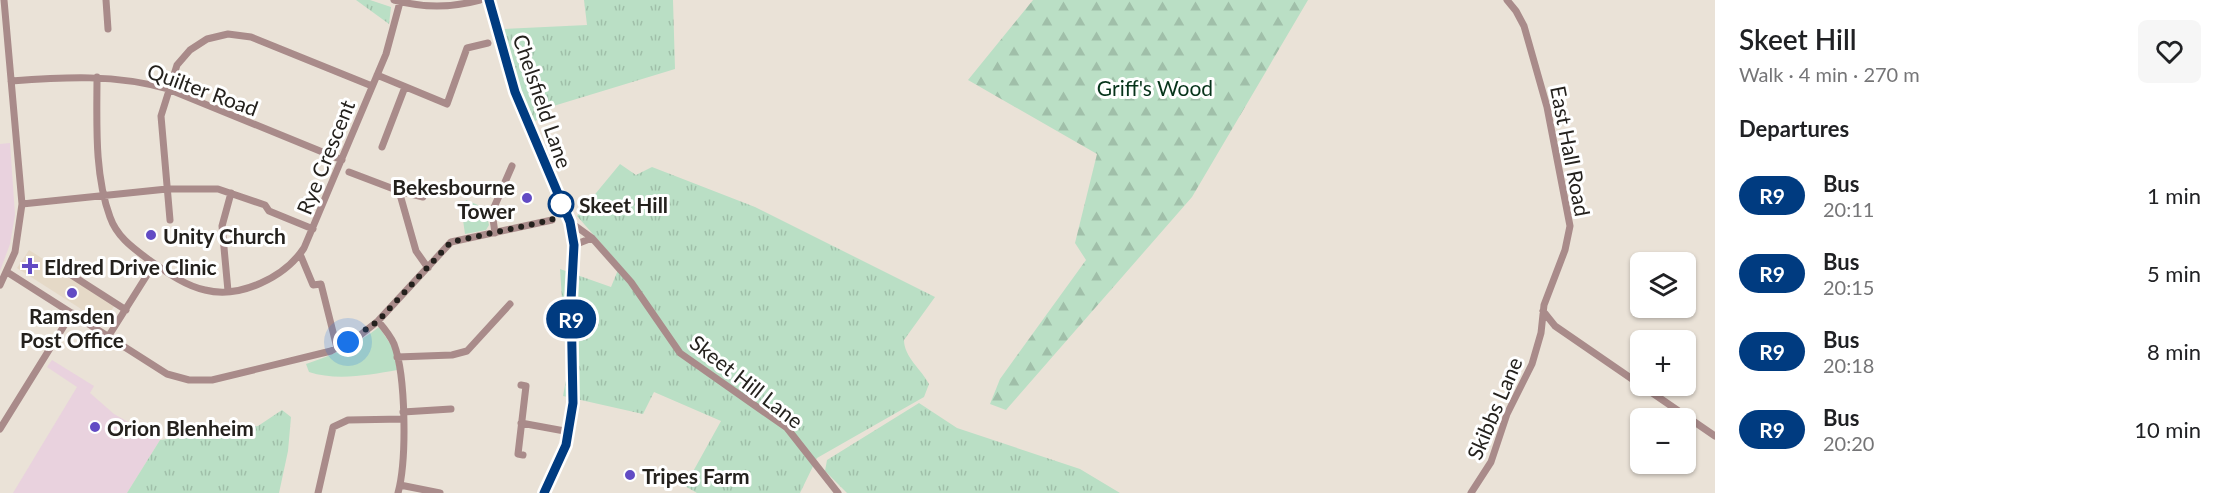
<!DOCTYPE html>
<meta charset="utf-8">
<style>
:root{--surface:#fff;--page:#f6f6f6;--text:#202124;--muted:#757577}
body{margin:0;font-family:Lato,sans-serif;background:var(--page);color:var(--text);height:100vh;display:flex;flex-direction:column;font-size:22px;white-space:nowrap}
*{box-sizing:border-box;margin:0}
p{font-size:20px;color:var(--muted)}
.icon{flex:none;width:33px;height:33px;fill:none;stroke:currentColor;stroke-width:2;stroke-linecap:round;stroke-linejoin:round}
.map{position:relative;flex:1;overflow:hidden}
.side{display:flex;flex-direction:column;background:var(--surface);width:510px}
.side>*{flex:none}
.badge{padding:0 12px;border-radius:20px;font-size:21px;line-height:39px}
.fabs{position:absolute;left:1630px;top:252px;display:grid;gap:12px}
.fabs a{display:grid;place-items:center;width:66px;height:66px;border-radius:9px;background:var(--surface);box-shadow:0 2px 4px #0004;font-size:30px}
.you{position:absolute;width:30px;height:30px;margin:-15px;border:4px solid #fff;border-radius:50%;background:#1a73e8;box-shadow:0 0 0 9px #1a73e833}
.map>.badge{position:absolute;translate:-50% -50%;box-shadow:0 0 0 3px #fff}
h2{padding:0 24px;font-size:22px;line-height:54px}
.round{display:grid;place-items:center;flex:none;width:63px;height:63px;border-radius:9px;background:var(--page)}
.summary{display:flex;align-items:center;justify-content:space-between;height:102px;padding:0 24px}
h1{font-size:28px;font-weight:600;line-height:45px}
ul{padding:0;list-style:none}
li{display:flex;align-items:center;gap:18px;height:78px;padding:0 24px}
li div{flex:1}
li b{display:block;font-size:22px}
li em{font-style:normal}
li .badge{min-width:66px;font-weight:700;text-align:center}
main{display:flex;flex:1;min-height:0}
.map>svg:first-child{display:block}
</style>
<main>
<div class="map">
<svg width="1715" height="493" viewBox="0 0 1715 493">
<defs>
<pattern id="grass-tufts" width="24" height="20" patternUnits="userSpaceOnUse" patternTransform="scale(1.5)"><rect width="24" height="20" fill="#badfc5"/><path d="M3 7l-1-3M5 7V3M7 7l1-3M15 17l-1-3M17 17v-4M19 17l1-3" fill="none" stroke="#a0bfa9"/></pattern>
<pattern id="forest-firs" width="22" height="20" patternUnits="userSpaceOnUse" patternTransform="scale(1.5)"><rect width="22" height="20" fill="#badfc5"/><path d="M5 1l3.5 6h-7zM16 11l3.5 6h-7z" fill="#a0bfa9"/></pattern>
</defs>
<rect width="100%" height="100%" fill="#eae2d7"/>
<path fill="#e5d9c7" d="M29,250l86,55 -12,18 -86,-55z"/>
<path fill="#e9d2de" d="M10,143l5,72 -5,29 -10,27v-127z
M52,360l42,26 -4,7 24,21 46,26 -33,53h-114l64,-106 -30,-20z"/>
<path fill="url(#grass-tufts)" d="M356,0h14l21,7 -2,17z
M584,0h89l2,69 -138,42v9l-4,2 -13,-30 -17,-63 84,-4z
M620,164l16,11 16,-8 103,40 180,90 -31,43c0,17 18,30 25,44l-5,13 -107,61 -17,35h-103l-12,-7 36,-65 -67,-29 -11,22 -80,-18 4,-21 -7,-106 51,18 9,-22 -43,-49z
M919,403l38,25 123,41 40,24h-273l-22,-22 2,-11z
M282,410l9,7 -3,34 -9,42h-152l33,-53 98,-14z"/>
<path fill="url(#forest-firs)" d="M1033,0h275l-116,197 -186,213 -16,-6 10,-25 86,-119 -11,-17 22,-89 -129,-74z"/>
<path fill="#badfc5" d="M466,200l19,8 4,17 -3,5 -21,4 -2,-14 3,-2h-3l-2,-6z
M379,327l14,21 4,22c-27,5 -61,11 -88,2l-3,-8c27,-9 50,-19 73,-37z"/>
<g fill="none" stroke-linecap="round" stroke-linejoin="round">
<path stroke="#a98b8a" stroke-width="7" d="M106,0l2,29
M394,0c30,8 56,8 86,0
M377,75l70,29 20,-56 21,-5
M97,77c0,44 -3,97 13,140 7,20 23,31 39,43 16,11 36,26 56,30 35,9 80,-13 99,-42l82,-194 14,-52
M11,81c54,-4 104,-7 157,8l174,71
M382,147l23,-60
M349,172l50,19 17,60 12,17
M399,191l24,6
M22,204l145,-15h51l47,16 4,6 44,18
M170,220l-9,-104 16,-51 13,-15 17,-11 21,-5 23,3 121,49
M570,222l22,16 39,44 49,71 107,75 51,65
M495,233l-3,-21 20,-46
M574,245l18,-7
M300,254l13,31 8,-1 16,64
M62,269l64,41
M7,272l160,102 22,6h23l119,-29 28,-15 19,-15 73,-79 101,-22
M0,285l15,-33 7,-48 -18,-204
M228,291l-6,-65 9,-33
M1543,311l12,15 160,110
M378,321c6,7 12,14 16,23 12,32 13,116 4,149
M108,337l46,-73
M397,357l55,-2 15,-4 43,-47
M521,385l5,1 -8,68 5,1
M403,412l48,-3
M521,423l49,9
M0,429l72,-116
M400,485l40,8
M318,493l15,-66 15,-7 55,-1
M1471,493l20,-31 16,-48 25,-50 9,-31 3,-28 21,-55 5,-24 -23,-119 -23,-81 -8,-15 -9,-11"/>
<path stroke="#8a6160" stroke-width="10" d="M489,0l26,92 55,130 4,23 -3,56 2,102 -7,42 -22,48"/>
</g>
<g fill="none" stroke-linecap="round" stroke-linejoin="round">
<defs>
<path id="line" d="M489,0l26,92 55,130 4,23 -3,56 2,102 -7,42 -22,48"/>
</defs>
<use href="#line" stroke="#fff" stroke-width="14"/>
<use href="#line" stroke="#003b80" stroke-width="9"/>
<path stroke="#24211d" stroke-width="6" stroke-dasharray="0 10.8" d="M348,342l30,-21 73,-79 101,-22 9,-16"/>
</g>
<g fill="#624bc4" stroke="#fff" stroke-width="2">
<circle cx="527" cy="198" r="6"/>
<circle cx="151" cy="235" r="6"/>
<path d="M27 257h6v6h6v6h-6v6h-6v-6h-6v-6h6z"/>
<circle cx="72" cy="293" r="6"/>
<circle cx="95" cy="427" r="6"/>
<circle cx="630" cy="475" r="6"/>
</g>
<circle fill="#fff" stroke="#003b80" stroke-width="3" cx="561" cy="204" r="12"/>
<g text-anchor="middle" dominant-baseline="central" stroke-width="6" stroke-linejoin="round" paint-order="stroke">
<g font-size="21" fill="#06331a" stroke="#fff">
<text x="1155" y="87">Griff's Wood</text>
</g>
<g font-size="21" fill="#24211d" stroke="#fff">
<text transform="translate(203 89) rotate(20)">Quilter Road</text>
<text transform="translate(543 101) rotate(71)">Chelsfield Lane</text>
<text transform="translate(1571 151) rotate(79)">East Hall Road</text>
<text transform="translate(325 157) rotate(-68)">Rye Crescent</text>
<text transform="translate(747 381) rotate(38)">Skeet Hill Lane</text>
<text transform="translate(1494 408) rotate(-67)">Skibbs Lane</text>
</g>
<g font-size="21" font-weight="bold" fill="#24211d" stroke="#fff" text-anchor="start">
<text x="515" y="186" text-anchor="end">Bekesbourne<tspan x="515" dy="24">Tower</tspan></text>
<text x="163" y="235">Unity Church</text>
<text x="44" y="266">Eldred Drive Clinic</text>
<text x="72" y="315" text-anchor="middle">Ramsden<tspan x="72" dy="24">Post Office</tspan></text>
<text x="107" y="427">Orion Blenheim</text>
<text x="642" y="475">Tripes Farm</text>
</g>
<g font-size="21" font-weight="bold" fill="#24211d" stroke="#fff" text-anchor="start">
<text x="579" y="204">Skeet Hill</text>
</g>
</g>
</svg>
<div class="fabs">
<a><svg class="icon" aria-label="layers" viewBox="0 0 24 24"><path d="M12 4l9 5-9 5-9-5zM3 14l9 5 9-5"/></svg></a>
<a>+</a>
<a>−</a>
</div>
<div class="you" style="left:348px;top:342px"></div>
<b class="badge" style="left:571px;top:319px;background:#003b80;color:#fff">R9</b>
</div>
<section class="side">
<div class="summary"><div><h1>Skeet Hill</h1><p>Walk · 4 min · 270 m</p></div><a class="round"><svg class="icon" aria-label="heart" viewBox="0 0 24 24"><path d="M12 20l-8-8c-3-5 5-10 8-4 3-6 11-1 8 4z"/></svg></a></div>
<h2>Departures</h2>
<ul>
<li><span class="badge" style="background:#003b80;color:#fff">R9</span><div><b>Bus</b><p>20:11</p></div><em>1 min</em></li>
<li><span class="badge" style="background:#003b80;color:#fff">R9</span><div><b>Bus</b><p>20:15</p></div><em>5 min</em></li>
<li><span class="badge" style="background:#003b80;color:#fff">R9</span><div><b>Bus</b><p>20:18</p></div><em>8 min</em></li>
<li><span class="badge" style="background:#003b80;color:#fff">R9</span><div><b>Bus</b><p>20:20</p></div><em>10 min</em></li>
</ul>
</section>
</main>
